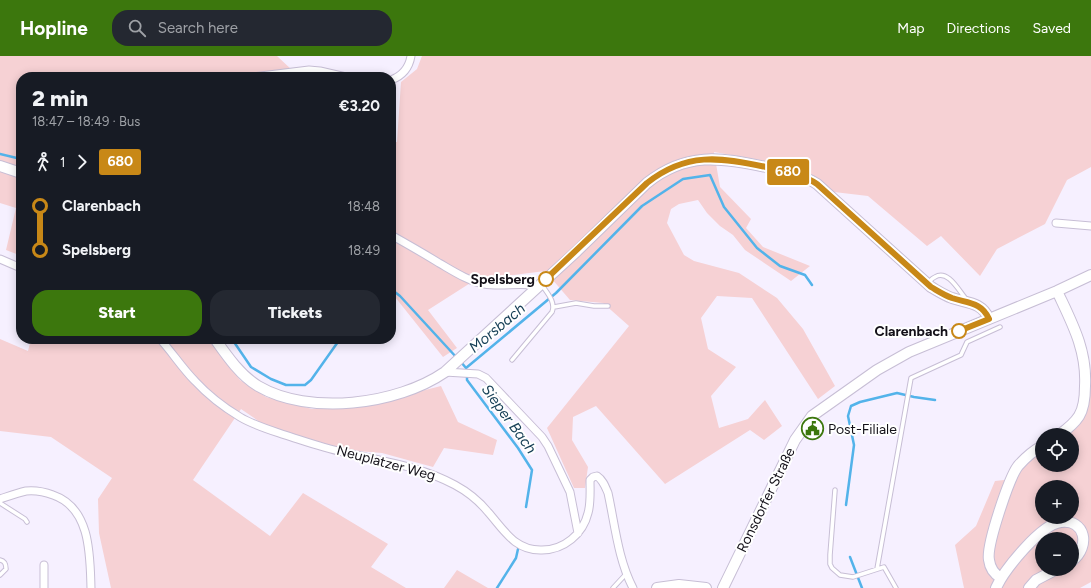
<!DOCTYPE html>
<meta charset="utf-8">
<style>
:root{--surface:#171b24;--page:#242831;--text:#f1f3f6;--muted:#9ea1a6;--accent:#3c770d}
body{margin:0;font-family:Figtree,sans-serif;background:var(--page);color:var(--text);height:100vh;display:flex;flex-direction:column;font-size:15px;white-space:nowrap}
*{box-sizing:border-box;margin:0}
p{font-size:13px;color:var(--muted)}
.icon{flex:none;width:22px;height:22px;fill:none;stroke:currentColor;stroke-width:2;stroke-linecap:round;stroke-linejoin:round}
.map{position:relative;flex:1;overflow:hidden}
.panel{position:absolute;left:16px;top:16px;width:380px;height:272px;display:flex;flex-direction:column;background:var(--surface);border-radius:16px;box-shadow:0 2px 10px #0003}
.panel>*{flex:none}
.badge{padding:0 8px;border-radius:3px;font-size:14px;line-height:26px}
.buttons{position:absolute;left:1035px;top:372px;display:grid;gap:8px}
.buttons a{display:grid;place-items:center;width:44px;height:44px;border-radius:50%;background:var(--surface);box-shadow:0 2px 10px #0003;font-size:20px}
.map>.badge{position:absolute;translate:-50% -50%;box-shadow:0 0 0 2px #fff}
.legs{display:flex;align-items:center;gap:6px;height:44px;padding:0 16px;font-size:13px}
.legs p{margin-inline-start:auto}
.summary{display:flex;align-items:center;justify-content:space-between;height:68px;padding:0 16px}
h1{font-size:22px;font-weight:800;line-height:30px}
.action{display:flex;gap:8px;margin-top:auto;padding:8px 16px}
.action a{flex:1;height:46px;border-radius:16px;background:var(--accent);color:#fff;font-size:16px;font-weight:800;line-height:46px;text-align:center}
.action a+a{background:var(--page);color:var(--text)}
ul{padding:0 16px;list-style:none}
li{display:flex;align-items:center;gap:14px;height:44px;font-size:15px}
li i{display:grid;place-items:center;width:6px;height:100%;margin:0 5px;background:currentColor}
li i::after{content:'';width:10px;height:10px;margin:-5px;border:3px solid;border-radius:50%;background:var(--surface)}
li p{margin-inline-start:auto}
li:first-child i{background:linear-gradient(#0000 50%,currentColor 0)}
li:last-child i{background:linear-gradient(currentColor 50%,#0000 0)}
header{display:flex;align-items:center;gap:24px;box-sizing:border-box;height:56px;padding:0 20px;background:var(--accent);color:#fff}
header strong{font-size:19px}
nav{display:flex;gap:22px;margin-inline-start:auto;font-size:14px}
.search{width:280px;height:36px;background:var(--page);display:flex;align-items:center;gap:10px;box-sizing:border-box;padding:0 14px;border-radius:16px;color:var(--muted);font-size:15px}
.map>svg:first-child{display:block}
</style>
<header>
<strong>Hopline</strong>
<div class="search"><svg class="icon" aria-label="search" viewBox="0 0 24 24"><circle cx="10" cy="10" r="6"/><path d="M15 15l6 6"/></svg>Search here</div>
<nav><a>Map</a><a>Directions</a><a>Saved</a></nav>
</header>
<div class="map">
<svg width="1091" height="532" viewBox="0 0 1091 532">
<rect width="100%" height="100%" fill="#f6f0ff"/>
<path fill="#f6d1d4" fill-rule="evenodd" d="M0,0h277l15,14 -5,7h-266v172l-2,6 -13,-5 10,-42 -16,-5z
M422,0h669v111l-24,13 -22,44 -48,25 -17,27 -39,-40 -14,10 -59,-50 -34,-4 -33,-25 -87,-15 6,35 31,32 -5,9 17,19 47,19 -19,15 -46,-31 -12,-15 -13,-9 -13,-13 -9,-13 -19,4 -8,5 -4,14 17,32 10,6 45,12 38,25 26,31 32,57 -17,13 -66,-101 -35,-2 -16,22 7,31 28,18 -25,29 8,32 29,-9 17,-19 17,26 -18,14 -14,-10 -85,54 -69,-78 -23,11 -1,23 16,27 -3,21h-11l-27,-60 82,-102 -26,-23 -33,-3 -25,-29 -70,9 -47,30 29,38 -14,9 -52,-65v-150h6l4,-60 16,-13z
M0,283l28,12 3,-12h178l31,41 26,17 46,12 46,-2 83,-21 17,36 39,18 -4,15 -49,-7 -11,19 -51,-14 -37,-3 -72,-19 -32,-22 -48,71 77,56 33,-43 85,51 -17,23 35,21h-295l-12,-55 -1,-34 14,-21 -61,-41 -51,-6z
M1091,331v195l-11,6h-116l-9,-43 21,-19 19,-45 18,-2 16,-21 13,-9v16h30v-30h-10l20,-14zM1042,431h30v30h-30zM1042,483h30v30h-30z
M457,514l31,18h-44z"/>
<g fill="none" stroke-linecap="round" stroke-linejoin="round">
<path stroke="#53b3ea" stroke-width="2.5" d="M0,98l21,5
M391,233l9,7 57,62
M232,283l19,28 20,12 15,6h19l6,-5 29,-41
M461,306l5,6 90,-75 86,-87 41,-27 27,-4 14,32 33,41 23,18 25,9 7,10
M467,317v7l51,68 14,22 -6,37
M846,449l8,-60 -6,-29 3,-10 9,-4 37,-9 17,4 21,3
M850,501l12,31
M497,532l19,-30 2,-9"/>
<defs>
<path id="lane" d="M928,227c2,-2 4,-5 7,-6 13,-8 24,14 31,22
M554,251l22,-4 18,3h14
M512,304l40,-48c4,-10 -5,-19 -10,-27
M835,434l-5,65v9l2,4 8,7 13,2 31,-10 12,21
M0,447l25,16 2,3
M0,504c5,1 6,4 6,9l-6,6
M877,513l34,-191 50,-23 6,-13 33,-15
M613,532l13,-14"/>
<path id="street" d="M253,21l56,-7 11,1 26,6
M391,24c11,-4 18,-12 20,-24
M1056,167l35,3
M391,179c16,9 32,18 48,28 14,8 29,18 45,21 18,3 37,-2 55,2
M0,203l21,9
M160,283c12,13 22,29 35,42 12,13 30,27 45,36 13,8 30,13 45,18 19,6 38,13 58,17 38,9 77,14 112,33 13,7 24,16 33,27 16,18 27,39 54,38 22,0 41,-16 46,-37 3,-10 2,-23 2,-33l3,-3 4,-1c6,4 8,10 11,17 7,32 10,66 25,95
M445,316l33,2 8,4 56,59 6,9 22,46 8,41
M0,443c9,-3 17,-6 26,-8 10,-1 19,1 27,4 38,13 37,61 38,93
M44,532v-23"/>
<path id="secondary" d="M0,110l21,7
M1057,235c15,32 30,59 28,95 0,10 -1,22 -6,30 -5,8 -13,14 -20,19
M215,283c12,17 25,36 43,47 51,30 139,19 187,-14l132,-121 70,-68c39,-31 73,-26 119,-16 18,4 36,7 51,17l114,103c7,4 13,8 21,11 15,5 30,4 37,21
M1001,522c-7,-4 -11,-10 -12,-18 -3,-14 20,-82 29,-94 7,-8 15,-15 24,-20
M657,532l22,-3 27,3
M723,532l72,-148 17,-24 65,-46 32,-18 148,-61 34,-16
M996,532c8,-18 45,-64 65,-66 24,-3 30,24 11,39
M1029,532l7,-8 21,-11"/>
</defs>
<use href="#lane" stroke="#c7bed5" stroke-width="5.5"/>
<use href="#street" stroke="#c7bed5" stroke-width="9"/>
<use href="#secondary" stroke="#c7bed5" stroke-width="12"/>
<use href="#lane" stroke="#fff" stroke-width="3.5"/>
<use href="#street" stroke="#fff" stroke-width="7"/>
<use href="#secondary" stroke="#fff" stroke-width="10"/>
</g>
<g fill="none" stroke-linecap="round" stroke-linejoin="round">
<defs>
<path id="line-1" d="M546,223l101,-96c39,-31 73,-26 119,-16 18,4 36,7 51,17l114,103c7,4 13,8 21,11 15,5 30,4 37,21l-30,12"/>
</defs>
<use href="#line-1" stroke="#fff" stroke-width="9"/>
<use href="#line-1" stroke="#c88817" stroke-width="6"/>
</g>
<defs>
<symbol id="civic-ring" viewBox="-11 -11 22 22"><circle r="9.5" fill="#fff" stroke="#3c770d" stroke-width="1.5"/><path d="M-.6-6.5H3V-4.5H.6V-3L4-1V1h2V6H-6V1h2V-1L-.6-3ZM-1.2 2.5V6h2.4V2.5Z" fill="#3c770d"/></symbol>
</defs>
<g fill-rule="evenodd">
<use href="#civic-ring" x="800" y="360" width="25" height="25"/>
</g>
<g fill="#fff" stroke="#c88817" stroke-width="2">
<circle cx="546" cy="223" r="7"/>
<circle cx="959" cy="275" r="7"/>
</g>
<g text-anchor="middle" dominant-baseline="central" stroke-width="4" stroke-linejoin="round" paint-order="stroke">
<g font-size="14" font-weight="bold" fill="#141119" stroke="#fff" text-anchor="end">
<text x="535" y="223">Spelsberg</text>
<text x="948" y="275">Clarenbach</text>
</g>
<g font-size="14" fill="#141119" stroke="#fff" text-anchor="start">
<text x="828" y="373">Post-Filiale</text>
</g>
<g font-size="14" fill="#141119" stroke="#fff">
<text transform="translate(386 407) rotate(15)">Neuplatzer Weg</text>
<text transform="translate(766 444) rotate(-64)">Ronsdorfer Straße</text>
</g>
<g font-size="15" font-style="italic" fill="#163f56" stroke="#fff">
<text transform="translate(497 272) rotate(-40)">Morsbach</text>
<text transform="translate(509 363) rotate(54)">Sieper Bach</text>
</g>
</g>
</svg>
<div class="buttons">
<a><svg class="icon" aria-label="locate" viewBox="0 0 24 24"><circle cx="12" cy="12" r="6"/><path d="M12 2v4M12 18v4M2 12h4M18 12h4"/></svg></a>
<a>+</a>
<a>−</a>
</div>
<b class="badge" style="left:788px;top:116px;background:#c88817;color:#fff">680</b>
<section class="panel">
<div class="summary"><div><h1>2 min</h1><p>18:47 – 18:49 · Bus</p></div><b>€3.20</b></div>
<div class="legs"><svg class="icon" aria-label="walk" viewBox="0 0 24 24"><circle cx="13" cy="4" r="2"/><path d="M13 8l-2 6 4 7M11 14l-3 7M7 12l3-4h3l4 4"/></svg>1<svg class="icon" aria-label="forward" viewBox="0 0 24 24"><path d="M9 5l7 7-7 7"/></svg><b class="badge" style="background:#c88817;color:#fff">680</b></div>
<ul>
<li><i style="color:#c88817"></i><b>Clarenbach</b><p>18:48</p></li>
<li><i style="color:#c88817"></i><b>Spelsberg</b><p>18:49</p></li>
</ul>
<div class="action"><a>Start</a><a>Tickets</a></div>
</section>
</div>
